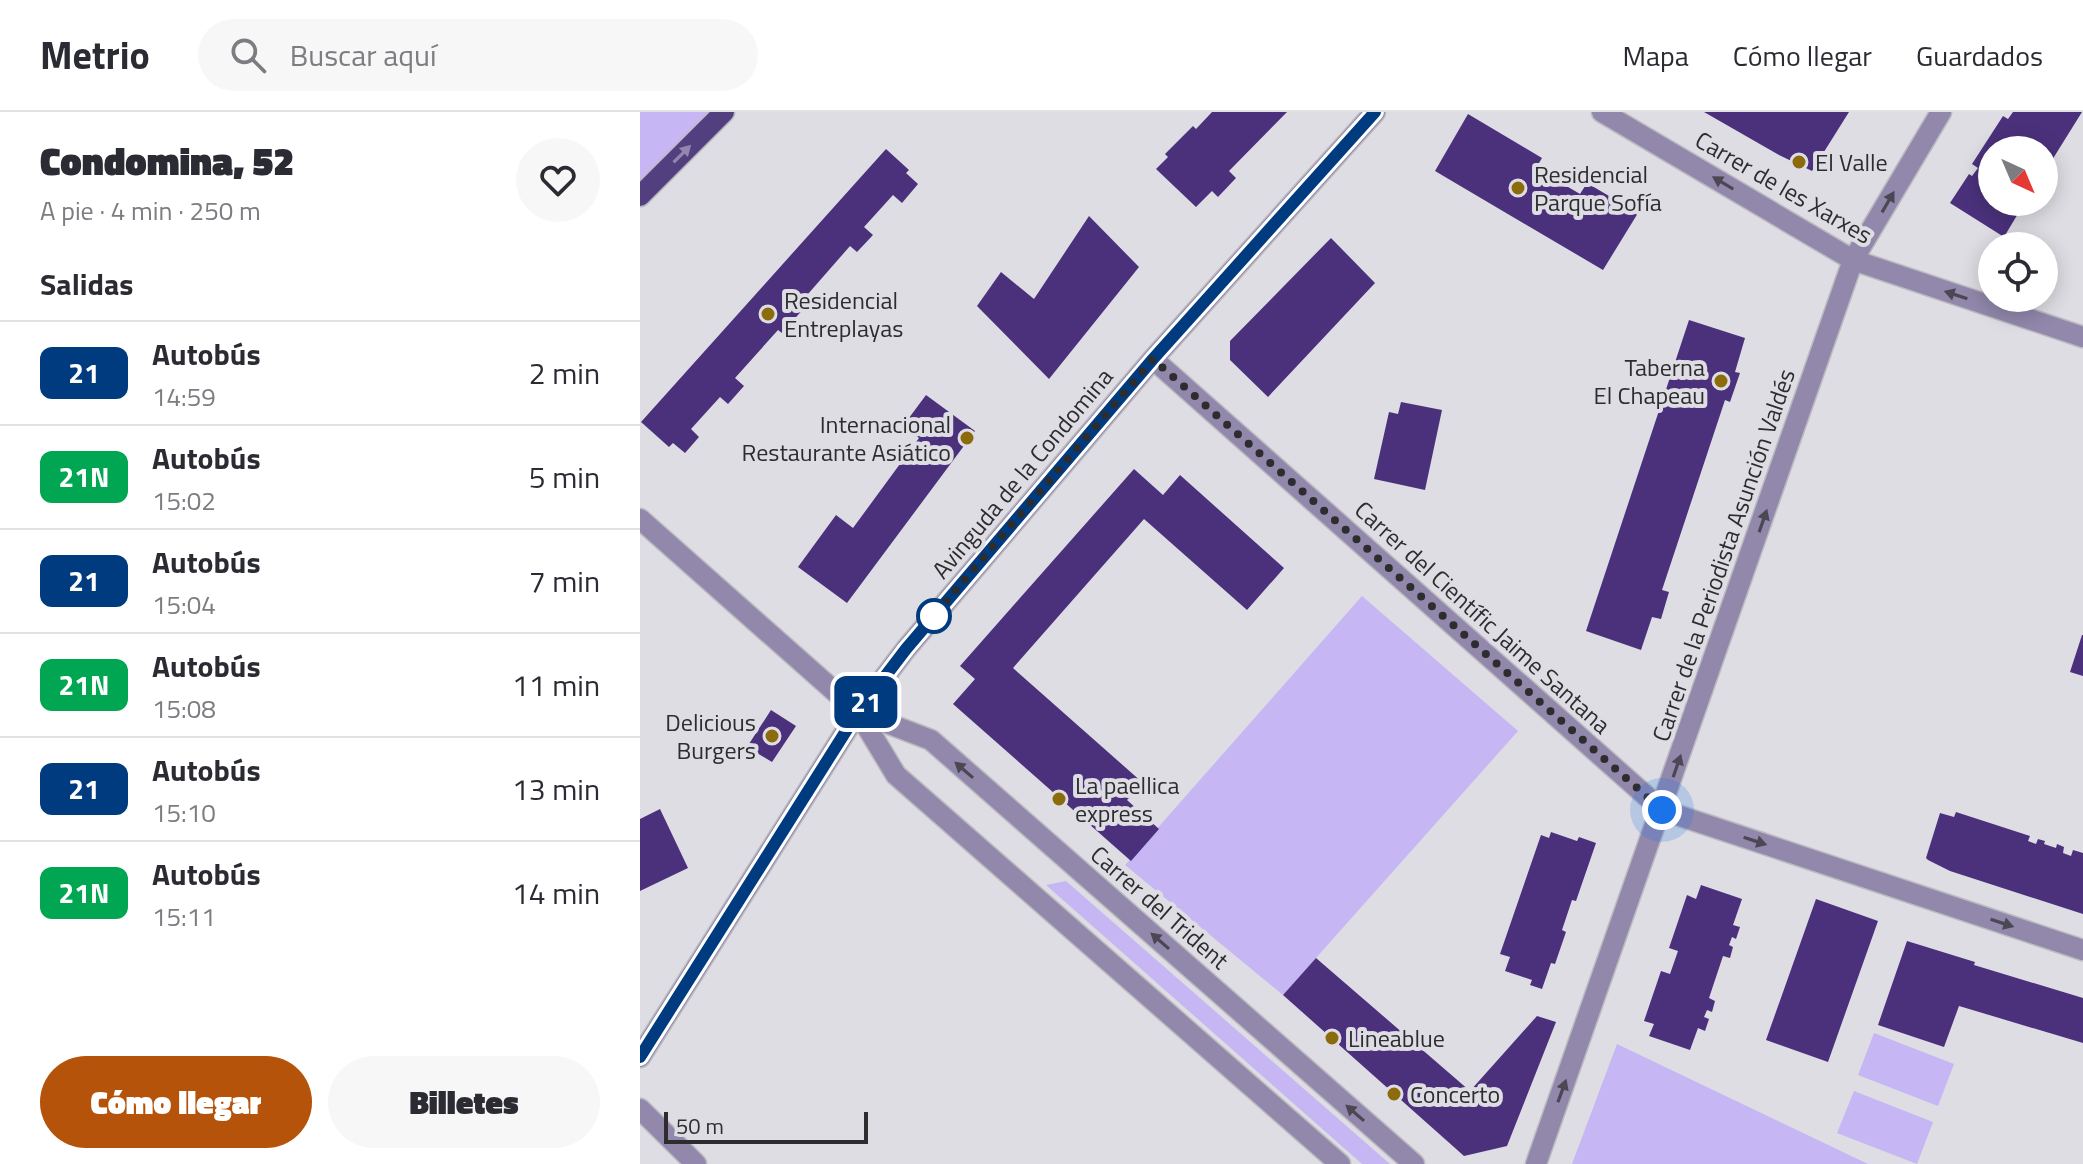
<!DOCTYPE html>
<html lang="es">
<meta charset="utf-8">
<style>
:root{--surface:#fff;--page:#f7f7f7;--text:#2b2b33;--muted:#7c7c81;--line:#e1e1e2;--accent:#b45309}
body{margin:0;font-family:"Titillium Web",sans-serif;background:var(--page);color:var(--text);height:100vh;display:flex;flex-direction:column;font-size:30px;white-space:nowrap}
*{box-sizing:border-box;margin:0}
p{font-size:26px;color:var(--muted)}
.icon{flex:none;width:44px;height:44px;fill:none;stroke:currentColor;stroke-width:2;stroke-linecap:round;stroke-linejoin:round}
.map{position:relative;flex:1;overflow:hidden}
.side{display:flex;flex-direction:column;background:var(--surface);width:640px}
.side>*{flex:none}
.badge{padding:0 16px;border-radius:12px;font-size:28px;line-height:52px}
.needle{width:52px;rotate:136deg}
.tools{position:absolute;left:1338px;top:24px;display:grid;gap:16px}
.tools a{display:grid;place-items:center;width:80px;height:80px;border-radius:50%;background:var(--surface);box-shadow:0 4px 20px #0003;font-size:40px}
.scale{position:absolute;left:24px;bottom:20px;width:204px;box-sizing:border-box;padding-left:8px;border:4px solid #2d2d2f;border-top:0;font-size:22px;line-height:28px;white-space:nowrap;color:#2d2d2f;-webkit-text-stroke:6px #dedde4;paint-order:stroke}
.you{position:absolute;width:40px;height:40px;margin:-20px;border:6px solid #fff;border-radius:50%;background:#1a73e8;box-shadow:0 0 0 12px #1a73e833}
.map>.badge{position:absolute;translate:-50% -50%;box-shadow:0 0 0 4px #fff}
h2{padding:0 40px;font-size:30px;line-height:72px}
.round{display:grid;place-items:center;flex:none;width:84px;height:84px;border-radius:42px;background:var(--page)}
.headline{display:flex;align-items:center;justify-content:space-between;height:136px;padding:0 40px}
h1{font-size:38px;font-weight:800;line-height:60px}
.cta{display:flex;gap:16px;margin-top:auto;padding:16px 40px}
.cta a{flex:1;height:92px;border-radius:48px;background:var(--accent);color:#fff;font-size:32px;font-weight:800;line-height:92px;text-align:center}
.cta a+a{background:var(--page);color:var(--text)}
ul{padding:0;list-style:none}
li{display:flex;align-items:center;gap:24px;height:104px;padding:0 40px;border-top:2px solid var(--line)}
li div{flex:1}
li b{display:block;font-size:30px}
li em{font-style:normal}
li .badge{min-width:88px;font-weight:700;text-align:center}
header{display:flex;align-items:center;gap:48px;box-sizing:border-box;height:112px;padding:0 40px;background:var(--surface);border-bottom:2px solid var(--line)}
header strong{font-size:38px}
nav{display:flex;gap:44px;margin-inline-start:auto;font-size:28px}
.search{width:560px;height:72px;background:var(--page);display:flex;align-items:center;gap:20px;box-sizing:border-box;padding:0 28px;border-radius:44px;color:var(--muted);font-size:30px}
main{display:flex;flex:1;min-height:0}
.map>svg:first-child{display:block}
</style>
<header>
<strong>Metrio</strong>
<div class="search"><svg class="icon" aria-label="search" viewBox="0 0 24 24"><circle cx="10" cy="10" r="6"/><path d="M15 15l6 6"/></svg>Buscar aquí</div>
<nav><a>Mapa</a><a>Cómo llegar</a><a>Guardados</a></nav>
</header>
<main>
<section class="side">
<div class="headline"><div><h1>Condomina, 52</h1><p>A pie · 4 min · 250 m</p></div><a class="round"><svg class="icon" aria-label="heart" viewBox="0 0 24 24"><path d="M12 20l-8-8c-3-5 5-10 8-4 3-6 11-1 8 4z"/></svg></a></div>
<h2>Salidas</h2>
<ul>
<li><span class="badge" style="background:#003b80;color:#fff">21</span><div><b>Autobús</b><p>14:59</p></div><em>2 min</em></li>
<li><span class="badge" style="background:#00a651;color:#fff">21N</span><div><b>Autobús</b><p>15:02</p></div><em>5 min</em></li>
<li><span class="badge" style="background:#003b80;color:#fff">21</span><div><b>Autobús</b><p>15:04</p></div><em>7 min</em></li>
<li><span class="badge" style="background:#00a651;color:#fff">21N</span><div><b>Autobús</b><p>15:08</p></div><em>11 min</em></li>
<li><span class="badge" style="background:#003b80;color:#fff">21</span><div><b>Autobús</b><p>15:10</p></div><em>13 min</em></li>
<li><span class="badge" style="background:#00a651;color:#fff">21N</span><div><b>Autobús</b><p>15:11</p></div><em>14 min</em></li>
</ul>
<div class="cta"><a>Cómo llegar</a><a>Billetes</a></div>
</section>
<div class="map">
<svg width="1443" height="1052" viewBox="0 0 1443 1052">
<rect width="100%" height="100%" fill="#dedde4"/>
<path fill="#c6b6f4" d="M0,0h68l-68,69z
M722,484l156,135 -235,264 -158,-130z
M426,769l324,283h-28l-316,-279z
M1234,921l80,31 -16,42 -80,-31z
M977,932l251,120h-296z
M1214,979l79,31 -16,42 -80,-31z"/>
<path fill="#4b317c" d="M572,0h75l-58,59 7,7 -18,19 -6,-6 -16,16 -40,-38 12,-12 -3,-3 28,-28 3,3z
M1064,0h145l-37,59 -33,-16z
M1373,0h69l-38,61v-23h-52v52h33l-21,35 -54,-34 19,-29 3,2 6,-8 -6,-4 31,-48 5,3z
M828,2l74,44 -6,10 44,26 7,-11 51,30 -35,57 -168,-99z
M246,37l23,21 -3,3 12,11 -16,19 -9,-8 -29,32 9,8 -16,17 -7,-6 -42,48 5,4 -31,35 -4,-3 -43,48 9,8 -16,18 -8,-7 -29,32 8,8 -14,16 -12,-10 -4,4 -28,-25z
M449,104l50,51 -90,112 -72,-73 24,-34 33,27z
M691,126l44,45 -107,114 -38,-37v-19z
M1049,208l56,18 -10,34 5,1 -10,29 -5,-2 -63,190 7,2 -8,27 -9,-2 -11,33 -55,-19z
M286,283l49,36 -128,172 -49,-36 38,-52 17,13 66,-90 -16,-12z
M761,290l41,8 -17,80 -51,-11 15,-67 9,2z
M494,357l29,26 17,-20 104,93 -37,42 -103,-91 -131,149 130,115 -16,17 32,29 -28,32 -178,-157 22,-25 -15,-13z
M1442,523h1v41l-13,-4z
M131,598l25,16 -24,36 -25,-15z
M20,697l28,59 -48,23v-72z
M1316,700l74,24 -2,5 8,3 2,-5 7,2 -1,3 12,4 1,-4 7,3 -1,6 8,3 2,-6 10,3v61l-133,-43 -22,-11 -2,-2 14,-45 14,4z
M911,720l26,9 2,-4 17,6 -20,58 -4,-1 -10,30 4,2 -11,32 -4,-1 -9,26 -12,-4 2,-5 -27,-9 5,-14 -10,-3 41,-119 8,3z
M1061,773l41,14 -9,26 7,2 -4,12 -4,-2 -3,8 4,2 -3,11 -7,-2 -14,42 6,3 -3,11 -5,-2 -3,7 5,2 -4,12 -7,-3 -8,22 -41,-14 5,-12 -10,-3 17,-50 9,3 8,-23 -9,-3 18,-53 9,4z
M1176,787l62,22 -50,141 -62,-22z
M1267,829l68,21 -1,3 109,33v45l-124,-37 -15,41 -66,-22z
M676,846l154,133 67,-75 19,6 -49,124 -43,10 -181,-161z"/>
<g fill="none" stroke-linecap="round" stroke-linejoin="round">
<defs>
<path id="minor" d="M962,0l251,148 230,77
M513,247l509,451 421,140
M0,407l218,193 38,63 444,389
M218,600l73,28 483,424
M0,945l218,-345 48,-63 247,-290 222,-247
M0,997l56,55
M896,1052l317,-904 88,-148"/>
<path id="major" d="M0,84l84,-84"/>
</defs>
<use href="#minor" stroke="#bbbac0" stroke-width="23"/>
<use href="#major" stroke="#bbbac0" stroke-width="23"/>
<use href="#minor" stroke="#9188ac" stroke-width="20"/>
<use href="#major" stroke="#533f7f" stroke-width="20"/>
</g>
<defs><path id="oneway-solid" d="M-6-.8H1V-3.2L6.5 0L1 3.2V.8H-6Z" transform="scale(2)"/></defs>
<use fill="#9286ac" href="#oneway-solid" transform="translate(42 42) rotate(-45)"/>
<g fill="#4b4854">
<use href="#oneway-solid" transform="translate(1083 71) rotate(-149)"/>
<use href="#oneway-solid" transform="translate(1248 90) rotate(-60)"/>
<use href="#oneway-solid" transform="translate(1316 183) rotate(-162)"/>
<use href="#oneway-solid" transform="translate(1123 409) rotate(-71)"/>
<use href="#oneway-solid" transform="translate(1037 654) rotate(-71)"/>
<use href="#oneway-solid" transform="translate(324 658) rotate(-139)"/>
<use href="#oneway-solid" transform="translate(1115 729) rotate(18)"/>
<use href="#oneway-solid" transform="translate(1362 811) rotate(18)"/>
<use href="#oneway-solid" transform="translate(520 829) rotate(-139)"/>
<use href="#oneway-solid" transform="translate(922 979) rotate(-70)"/>
<use href="#oneway-solid" transform="translate(715 1001) rotate(-139)"/>
</g>
<g fill="none" stroke-linecap="round" stroke-linejoin="round">
<defs>
<path id="line" d="M0,945l218,-345 48,-63 247,-290 222,-247"/>
</defs>
<use href="#line" stroke="#fff" stroke-width="18"/>
<use href="#line" stroke="#003b80" stroke-width="12"/>
<path stroke="#2d2d2f" stroke-width="8" stroke-dasharray="0 14.4" d="M294,504l-8,9 227,-266 509,451"/>
</g>
<g fill="#8c6b0c" stroke="#dedde4" stroke-width="3">
<circle cx="1159" cy="50" r="8"/>
<circle cx="878" cy="76" r="8"/>
<circle cx="128" cy="202" r="8"/>
<circle cx="1081" cy="269" r="8"/>
<circle cx="327" cy="326" r="8"/>
<circle cx="132" cy="624" r="8"/>
<circle cx="419" cy="687" r="8"/>
<circle cx="692" cy="926" r="8"/>
<circle cx="754" cy="982" r="8"/>
</g>
<circle fill="#fff" stroke="#003b80" stroke-width="4" cx="294" cy="504" r="16"/>
<g text-anchor="middle" dominant-baseline="central" stroke-width="8" stroke-linejoin="round" paint-order="stroke">
<g font-size="24" fill="#2d2d2f" stroke="#dedde4" text-anchor="start">
<text x="1175" y="50">El Valle</text>
<text x="894" y="62">Residencial<tspan x="894" dy="28">Parque Sofía</tspan></text>
<text x="144" y="188">Residencial<tspan x="144" dy="28">Entreplayas</tspan></text>
<text x="1065" y="255" text-anchor="end">Taberna<tspan x="1065" dy="28">El Chapeau</tspan></text>
<text x="311" y="312" text-anchor="end">Internacional<tspan x="311" dy="28">Restaurante Asiático</tspan></text>
<text x="116" y="610" text-anchor="end">Delicious<tspan x="116" dy="28">Burgers</tspan></text>
<text x="435" y="673">La paellica<tspan x="435" dy="28">express</tspan></text>
<text x="708" y="926">Lineablue</text>
<text x="770" y="982">Concerto</text>
</g>
<g font-size="24" fill="#2d2d2f" stroke="#dedde4">
<text transform="translate(1144 75) rotate(30)">Carrer de les Xarxes</text>
<text transform="translate(382 361) rotate(-50)">Avinguda de la Condomina</text>
<text transform="translate(1083 443) rotate(-71)">Carrer de la Periodista Asunción Valdés</text>
<text transform="translate(843 505) rotate(42)">Carrer del Científic Jaime Santana</text>
<text transform="translate(520 795) rotate(41)">Carrer del Trident</text>
</g>
</g>
</svg>
<div class="tools">
<a><svg class="needle" viewBox="-14 -14 28 28"><path d="M0-13l5 13h-10z" fill="#e53935"/><path d="M0 13l5-13h-10z" fill="#7c7c81"/></svg></a>
<a><svg class="icon" aria-label="locate" viewBox="0 0 24 24"><circle cx="12" cy="12" r="6"/><path d="M12 2v4M12 18v4M2 12h4M18 12h4"/></svg></a>
</div>
<div class="scale">50 m</div>
<div class="you" style="left:1022px;top:698px"></div>
<b class="badge" style="left:226px;top:590px;background:#003b80;color:#fff">21</b>
</div>
</main>
